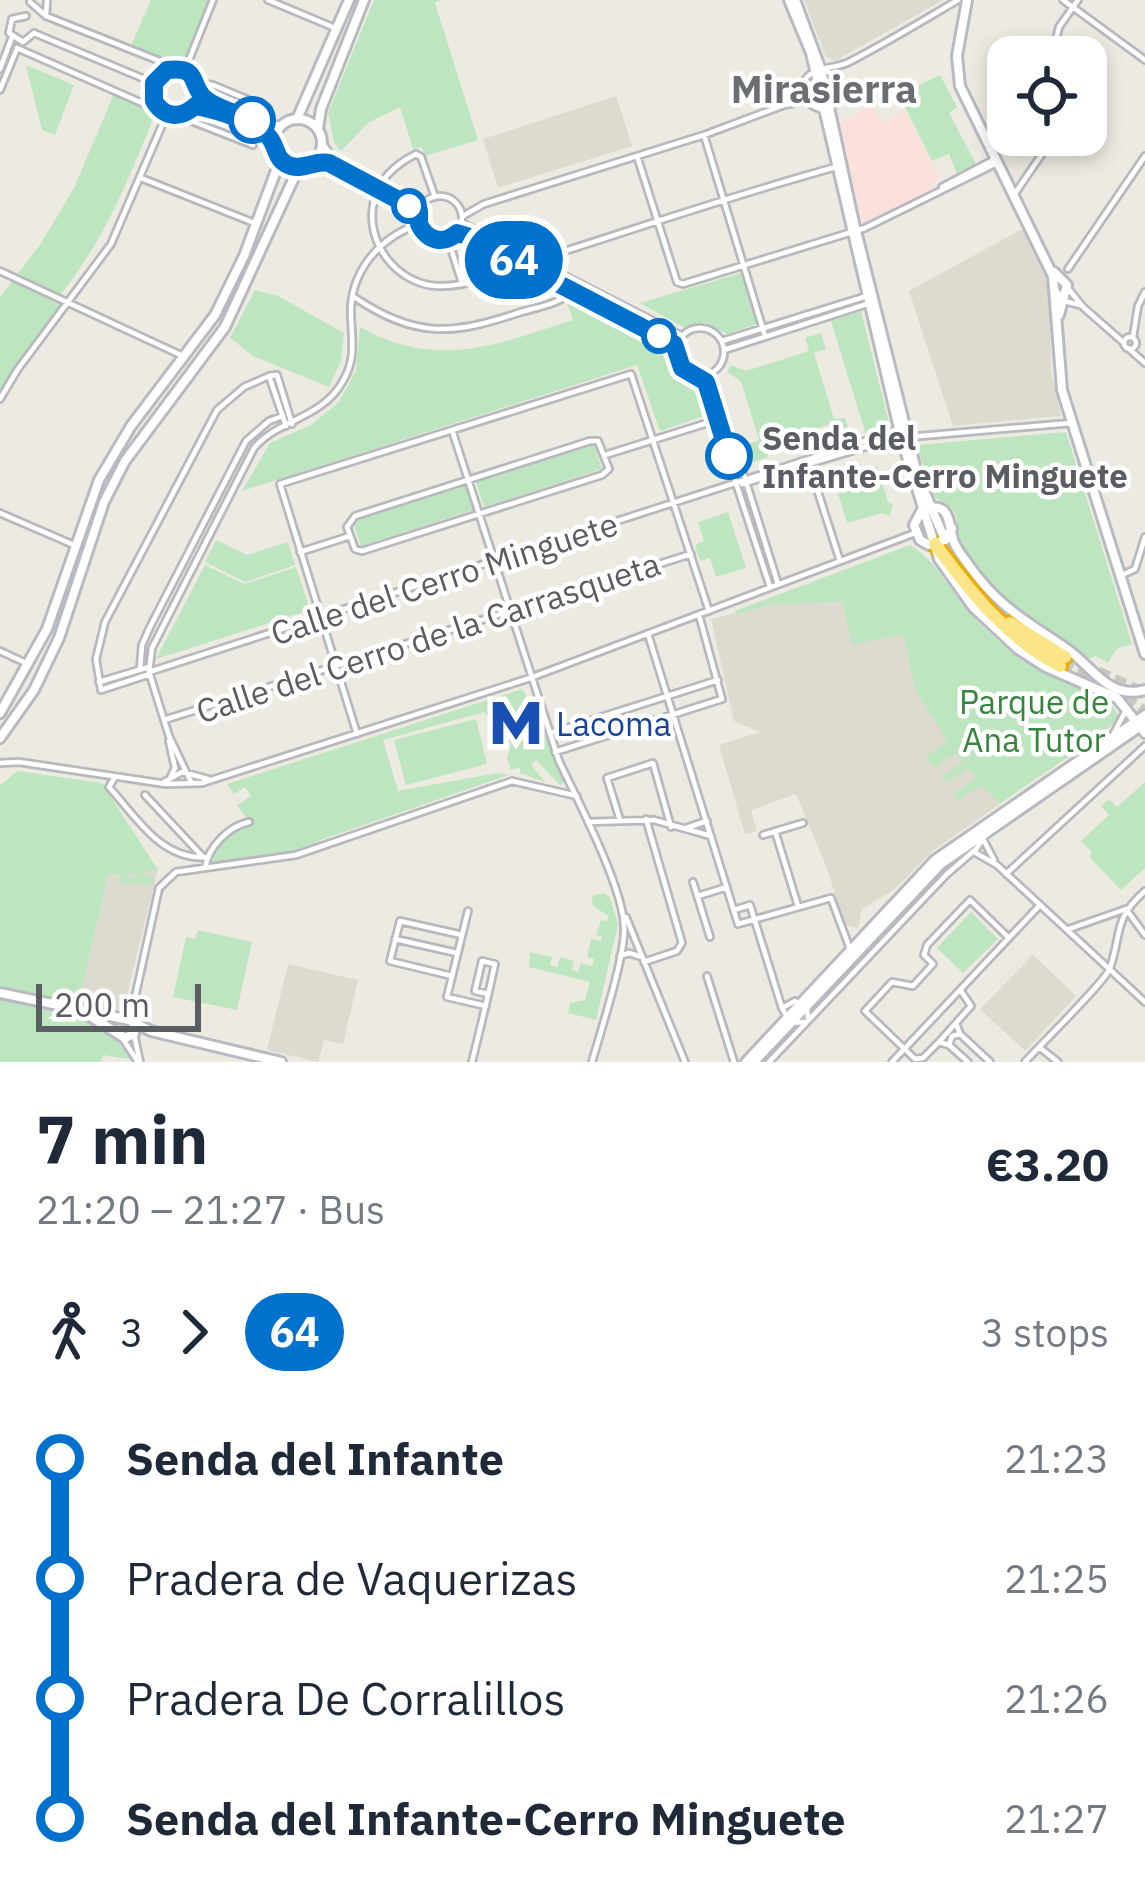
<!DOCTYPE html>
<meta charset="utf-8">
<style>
:root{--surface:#fff;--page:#f6f6f7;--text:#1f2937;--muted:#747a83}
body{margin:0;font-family:"IBM Plex Sans",sans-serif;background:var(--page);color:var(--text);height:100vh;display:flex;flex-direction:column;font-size:45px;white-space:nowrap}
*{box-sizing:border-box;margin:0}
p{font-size:39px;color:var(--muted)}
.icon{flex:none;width:66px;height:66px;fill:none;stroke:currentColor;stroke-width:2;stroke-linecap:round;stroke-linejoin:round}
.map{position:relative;height:1062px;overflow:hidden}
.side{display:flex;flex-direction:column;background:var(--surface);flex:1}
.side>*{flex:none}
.badge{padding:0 24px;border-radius:39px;font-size:42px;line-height:78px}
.tools{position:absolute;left:987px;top:36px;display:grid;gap:24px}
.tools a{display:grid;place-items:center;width:120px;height:120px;border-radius:24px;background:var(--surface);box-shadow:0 6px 18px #0003;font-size:60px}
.scale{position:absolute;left:36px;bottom:30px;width:165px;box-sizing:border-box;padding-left:12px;border:6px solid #5a5d62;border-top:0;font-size:33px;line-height:42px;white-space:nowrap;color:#5a5d62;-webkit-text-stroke:9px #fff;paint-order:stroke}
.map>.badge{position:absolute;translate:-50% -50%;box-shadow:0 0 0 6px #fff}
.legs{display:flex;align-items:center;gap:18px;height:132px;padding:0 36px;font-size:39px}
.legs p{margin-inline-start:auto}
.headline{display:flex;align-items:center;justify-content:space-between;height:204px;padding:0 36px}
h1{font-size:66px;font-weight:800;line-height:90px}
ul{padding:0 36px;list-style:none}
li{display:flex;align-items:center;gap:42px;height:120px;font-size:45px}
li i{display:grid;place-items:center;width:18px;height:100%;margin:0 15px;background:currentColor}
li i::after{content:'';width:30px;height:30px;margin:-15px;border:9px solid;border-radius:50%;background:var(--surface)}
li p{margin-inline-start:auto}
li:first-child i{background:linear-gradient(#0000 50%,currentColor 0)}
li:last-child i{background:linear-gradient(currentColor 50%,#0000 0)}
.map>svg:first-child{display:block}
</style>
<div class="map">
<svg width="1145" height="1062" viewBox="0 0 1145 1062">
<rect width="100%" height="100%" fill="#edebe1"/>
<path fill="#dddacf" d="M804,0h139l-108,61 -9,-4z
M616,96l16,50 -134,42 -15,-49z
M1022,229l27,51 2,90 10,46 -108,10 -44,-135z
M843,602l60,32 13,57 97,72 -2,33 -77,54 -38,38 -34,21 -4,20 -13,-5 -20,-61 -29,-69 -45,16 6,21 -12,3 -26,-89 41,-13 -26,-11 -23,-102 62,-15z
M158,870l-35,140 -8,3 -37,-8 30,-129z
M1033,955l43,41 -51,55 -45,-42z
M288,964l70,16 -15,64 -19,-4 -6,22 -51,-12z"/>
<path fill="#fbe0dc" d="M871,105l14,19 19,-15 36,70 -8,4 2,5 -72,36 -22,-100z"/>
<path fill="#bde5bf" d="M151,0h62l-28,70 -56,-20z
M374,0h67l-6,3 43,137 -53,16 -4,-9 -8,2 -13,-42 -31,15 -28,29 -7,-9 -6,-29z
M26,65l48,20 -19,50 -13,-5z
M940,75l17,32 -8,6 27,51 -19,9 -8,-19 -17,7 -33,-66z
M114,94l35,14 4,11c-28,69 -48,119 -94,178l10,6 -69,96v-102l42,-55 32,-54z
M741,273l16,51 -30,10 -23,-12 -19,6 -45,-25z
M255,290l23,6 66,37 -3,28 -12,26 -76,-31 -23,-18z
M571,302l99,53 11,19 18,9 10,31 -49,17 -23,-66 -395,126 28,-48 41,-18 28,-23 17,-31 4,-44c77,43 135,18 213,-7l-6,-17z
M861,311l29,116 -24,8 -35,-114z
M821,333l5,16 -12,4 20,66 11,-1 4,12 -14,4 -5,-10 -65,22 3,11 -14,5 -5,-18 10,-4 -18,-59 -14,-9 4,-7 15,6 63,-20 -4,-13z
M1066,432l66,212 -16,5 -8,14 -12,-7 -8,3c-35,-29 -74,-46 -103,-83 -7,-9 -17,-19 -22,-30 -13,-28 6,-32 -31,-50l-15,-51z
M594,445l8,24 -118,38 -8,-25z
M877,466l11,36 5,3 -4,11 -7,-3 -35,10 -13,-43z
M466,486l7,24 -112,36 -8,-25z
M728,512l18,56 -30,9 -6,-19 -10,3 -5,-16 9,-4 -6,-19z
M216,540l31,15 41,-13 7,23 -50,17 -40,-20z
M910,545c28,17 39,45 61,69 19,21 47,44 72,58 26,14 65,12 76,46l-21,19 -98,66 -19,-18 -22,15 -5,-6 22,-16 -8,-10 -21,15 -5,-6 21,-15 -7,-9 -22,15 -8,-11 21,-17 -31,-48 -13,-58 -51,11 -9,-43 -70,2 -37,10 -1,-3z
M205,565l39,19 52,-17 14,43 -154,49z
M522,689l22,33 23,58 -7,5 -24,-25 -5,5 14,17 -25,-9v-6l-9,3 -4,-12 4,-14 -27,-32 -101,28 15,51 99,-18 12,2 -186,64 -28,13 -90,11 25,-33 19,-8 -12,-17 14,-9 -6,-9 -11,7 -7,-10z
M476,719l11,45 -81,21 -12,-45z
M18,771l84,12 56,87 -19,3 15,3 -2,10 -16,-3 1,-10 -14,2 12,3 -1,7 -14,-3 1,-8 -13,2 -30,129 -78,-19v-201z
M1145,782v86l-24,22 -31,-32 1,-7 -10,-10 28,-26 -8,-9 8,-7 8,8z
M603,893l7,4 8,28 -22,95 -28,-7 2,-10 15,-3 5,-18 -61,-15 1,-15 22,5 -2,8 7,2 3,-10 14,4 -2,9 6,2 3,-9 11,3 2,-7 -7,-2 4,-18 10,2 1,-4 -6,-2 5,-15 6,1 2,-5 -16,-10 -1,-10z
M971,912l27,27 -35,34 -26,-25z
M198,930l54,12 -15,68 -64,-13 13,-60 9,2z
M0,999c58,13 95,12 135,61l-32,-5 -2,7h-101z"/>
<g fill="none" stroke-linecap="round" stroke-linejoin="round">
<path stroke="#c8c8c1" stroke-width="12" stroke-dasharray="12 6" stroke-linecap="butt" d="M1065,657l80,37
M1060,666l59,28 26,18"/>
<defs>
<path id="street" d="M268,0l67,28
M1063,0l82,60
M30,2l16,14
M26,16l-14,3 -3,14 14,9 11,-9
M34,33l120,50
M17,48l150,66 12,1 16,-9 4,-18 -9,-15 -144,-57 1,-16
M1052,57l7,-30 19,-27
M0,69l12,-32
M185,70l28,-70
M824,70l14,7 4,13 -5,13 -17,6c-12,-4 -23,-14 -15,-29 8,-14 31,-11 44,-18 37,-19 73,-41 109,-62
M197,83l16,2 55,23
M0,90l16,-39
M200,95l67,30 16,-1
M195,106l63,23 16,13
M157,107c-9,-17 -3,-32 15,-38
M185,113l4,7 64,25
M704,135l61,201
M322,143l12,15 89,46
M637,156l40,126 6,2 182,-56 130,-64
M314,161l15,2 90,48
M141,178l116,46
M942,187l53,-28
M1014,195l41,-60
M418 218a22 22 0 1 1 44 0a22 22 0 1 1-44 0Z
M435,197l-14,-40 -5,-3c-20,10 -37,25 -42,47 -10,40 22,83 63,85 36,2 90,-22 125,-34 91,-29 182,-60 274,-85
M463,216l21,-12 220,-69 80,-30 22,-4
M462,223l220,113
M457,233l220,114
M448,239l14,44
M1068,269l77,-113
M0,271l185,86
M1067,287l16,20 41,36
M1056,290l8,11 16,4
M354,297c62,42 99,38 167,15 17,-5 39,-8 51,-21
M676 352a24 24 0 1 1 48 0a24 24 0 1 1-48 0Z
M1124 343a6 6 0 1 1 12 0a6 6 0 1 1-12 0Z
M1133,337l5,-31 7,-14
M722,341l145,-45
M1128,348l17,15
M724,350l143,-46
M712,373l66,211
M269,376l8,-1 15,49
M269,376l17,50
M701,376l69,211
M0,399l18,-30 93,-125 55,-128
M452,430l107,331c18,38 64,126 65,165 2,28 -23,104 -32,136
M909,437l162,-14
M590,441h8l11,28 -7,6 -240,76 -7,-2 -8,-22 8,-11z
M605,455l115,-36
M809,464l31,97
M742,484l156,-47
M0,513l74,32
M300,552l50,-16
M1122,575l13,-6 10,-32
M648,634l90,290 93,-26 19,51
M0,651l28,13
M140,669l2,-24 8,-18 96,-186 23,-20 14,-5
M149,672l750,-242
M150,674l-49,16 -5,-31 9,-37 112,-212 27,-23 25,-11
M99,682l50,-15
M164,720l527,-166
M551,733l167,-53
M1114,733l11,-21
M357,734l-77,-250 351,-110 78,237
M169,741l6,27 -4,8
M555,752l167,-53 -23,-84
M0,763l19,-1 147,22 36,-1 328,-105 385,-145
M115,777l-6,10c28,31 53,74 98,70
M164,782l18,-10 26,7
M191,782l-22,-46 -20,-64 3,-24 102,-200c26,-30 68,-29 89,-67 13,-22 9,-40 8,-64 -2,-44 27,-79 68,-93
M145,795l58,62
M620,820l-13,-42 46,-15 18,64
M588,822l66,-2 57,16
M686,828l21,-7
M775,831l23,75
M763,835l40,-12
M983,839l11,21
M974,852l23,13 148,137
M205,868c3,-21 24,-42 44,-46
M1006,874l139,-128
M693,882l17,55
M698,896l29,-9
M1126,909l19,26
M734,910l16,-5 32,103
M468,911l-21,86 39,9
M626,917l59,145
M1069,929l57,-20
M395,939l62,14
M620,956l9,-3 13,4
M644,962l33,-11 5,-8 -36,-124
M452,976l-62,-15 10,-40 62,14
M707,976l27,86
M134,1022v-20l25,-114 17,-16 120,-17 216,-74 65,15
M804,1022l-13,1 -9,-15 13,-7 12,8 1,9
M134,1034l6,28
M960,1034l-4,-11 15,-17 -10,-15
M121,1036l17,26
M939,1042l16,-18
M949,1045l-10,-3 -16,16 -8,1 -50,-48 27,-29 21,4 20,-22 -9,-9 3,-10 43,-45 39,38
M1039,1047l19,15
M472,1062c8,-33 16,-65 23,-98l-13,-3 -7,30 13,3
M769,1062l177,-187 30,-26 8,-12
M892,1062l148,-157
M968,1062l-19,-17 3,-9 8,-2 30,28
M1025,1062c14,-16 81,-81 85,-94 12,-35 3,-49 35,-77"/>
<path id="secondary" d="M789,0l22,53 90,384 38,122 34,48 45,42 26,17 73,32 28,35
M795,0l26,70 33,153 63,251 28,66
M967,0l-10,56 3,30 93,190 9,114 83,264
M297,119l52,-119
M274 143a24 24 0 1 1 48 0a24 24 0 1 1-48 0Z
M318,129l3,-20 43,-109
M1054,272l13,13 -8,30
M952,528l-7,12 -16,5 -9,-5 -6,-15 8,-15c28,-10 26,10 31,30 3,9 10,17 15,24 29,42 58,57 99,85 26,18 41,51 78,41
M0,713l47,-84 52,-149 32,-54 84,-111 29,-59 36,-96
M0,738l34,-48 25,-52 45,-136 21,-41 100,-134 74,-160
M0,993l129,27 22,11 130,31
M90,1016l35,22 9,-4v-10
M746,1062l189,-202 210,-145
M754,1062l187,-198 204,-141"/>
<path id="highway" d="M935,544c37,49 69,92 125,122
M1010,623l55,34"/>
</defs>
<use href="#street" stroke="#b7b9be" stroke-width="10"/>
<use href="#secondary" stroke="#b7bac0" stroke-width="14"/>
<use href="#highway" stroke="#ecad02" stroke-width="18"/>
<use href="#street" stroke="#fff" stroke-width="4.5"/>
<use href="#secondary" stroke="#fff" stroke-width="8"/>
<use href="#highway" stroke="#fce489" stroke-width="12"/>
</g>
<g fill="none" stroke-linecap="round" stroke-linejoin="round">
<defs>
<path id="line-1" d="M252,120c-14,-6 -37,-12 -48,-22 -15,-15 -4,-32 -37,-28l-13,13v18c10,17 27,18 41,5 21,4 57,14 73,30 10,10 6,25 23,30 13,4 24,-6 38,-3l90,48v13c8,17 24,21 38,9l10,3 207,108 8,24 24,14 23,74"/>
</defs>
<use href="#line-1" stroke="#fff" stroke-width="27"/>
<use href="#line-1" stroke="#0072ce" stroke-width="18"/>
</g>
<defs>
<symbol id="metro-bare" viewBox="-9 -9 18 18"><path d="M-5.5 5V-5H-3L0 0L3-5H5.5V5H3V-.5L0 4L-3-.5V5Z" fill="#1a4fb4" stroke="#fff" stroke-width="2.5" paint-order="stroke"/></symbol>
</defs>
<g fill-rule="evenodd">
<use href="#metro-bare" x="478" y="685" width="76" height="76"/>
</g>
<g fill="#fff" stroke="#0072ce" stroke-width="6">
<circle cx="252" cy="120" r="21"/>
<circle cx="409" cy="206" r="15"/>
<circle cx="659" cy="336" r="15"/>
<circle cx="729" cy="456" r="21"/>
</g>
<g text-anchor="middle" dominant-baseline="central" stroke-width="9" stroke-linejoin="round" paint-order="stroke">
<g font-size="33" font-weight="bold" fill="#5a5d62" stroke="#fff" text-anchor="start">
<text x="762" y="437">Senda del<tspan x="762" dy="38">Infante-Cerro Minguete</tspan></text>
</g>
<g font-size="33" fill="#5a5d62" stroke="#fff">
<text transform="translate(444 578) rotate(-18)">Calle del Cerro Minguete</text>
<text transform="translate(428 637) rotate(-18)">Calle del Cerro de la Carrasqueta</text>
</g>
<g font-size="33" fill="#35853d" stroke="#fff">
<text x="1034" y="701">Parque de<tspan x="1034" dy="38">Ana Tutor</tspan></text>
</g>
<g font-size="33" fill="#164399" stroke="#fff" text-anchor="start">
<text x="556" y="723">Lacoma</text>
</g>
<g font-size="39" font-weight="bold" fill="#6b6f74" stroke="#fff">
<text x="824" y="88">Mirasierra</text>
</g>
</g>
</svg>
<div class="tools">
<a><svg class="icon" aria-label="locate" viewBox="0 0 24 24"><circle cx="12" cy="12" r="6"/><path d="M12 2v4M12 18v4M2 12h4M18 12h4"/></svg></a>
</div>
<div class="scale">200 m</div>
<b class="badge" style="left:514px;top:260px;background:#0072ce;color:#fff">64</b>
</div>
<section class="side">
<div class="headline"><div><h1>7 min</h1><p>21:20 – 21:27 · Bus</p></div><b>€3.20</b></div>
<div class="legs"><svg class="icon" aria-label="walk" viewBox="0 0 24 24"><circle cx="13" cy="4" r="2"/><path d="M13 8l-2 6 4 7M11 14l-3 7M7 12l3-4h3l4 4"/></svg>3<svg class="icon" aria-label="forward" viewBox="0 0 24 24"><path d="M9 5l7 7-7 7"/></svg><b class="badge" style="background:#0072ce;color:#fff">64</b><p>3 stops</p></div>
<ul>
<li><i style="color:#0072ce"></i><b>Senda del Infante</b><p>21:23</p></li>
<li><i style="color:#0072ce"></i><span>Pradera de Vaquerizas</span><p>21:25</p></li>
<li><i style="color:#0072ce"></i><span>Pradera De Corralillos</span><p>21:26</p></li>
<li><i style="color:#0072ce"></i><b>Senda del Infante-Cerro Minguete</b><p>21:27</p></li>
</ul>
</section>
